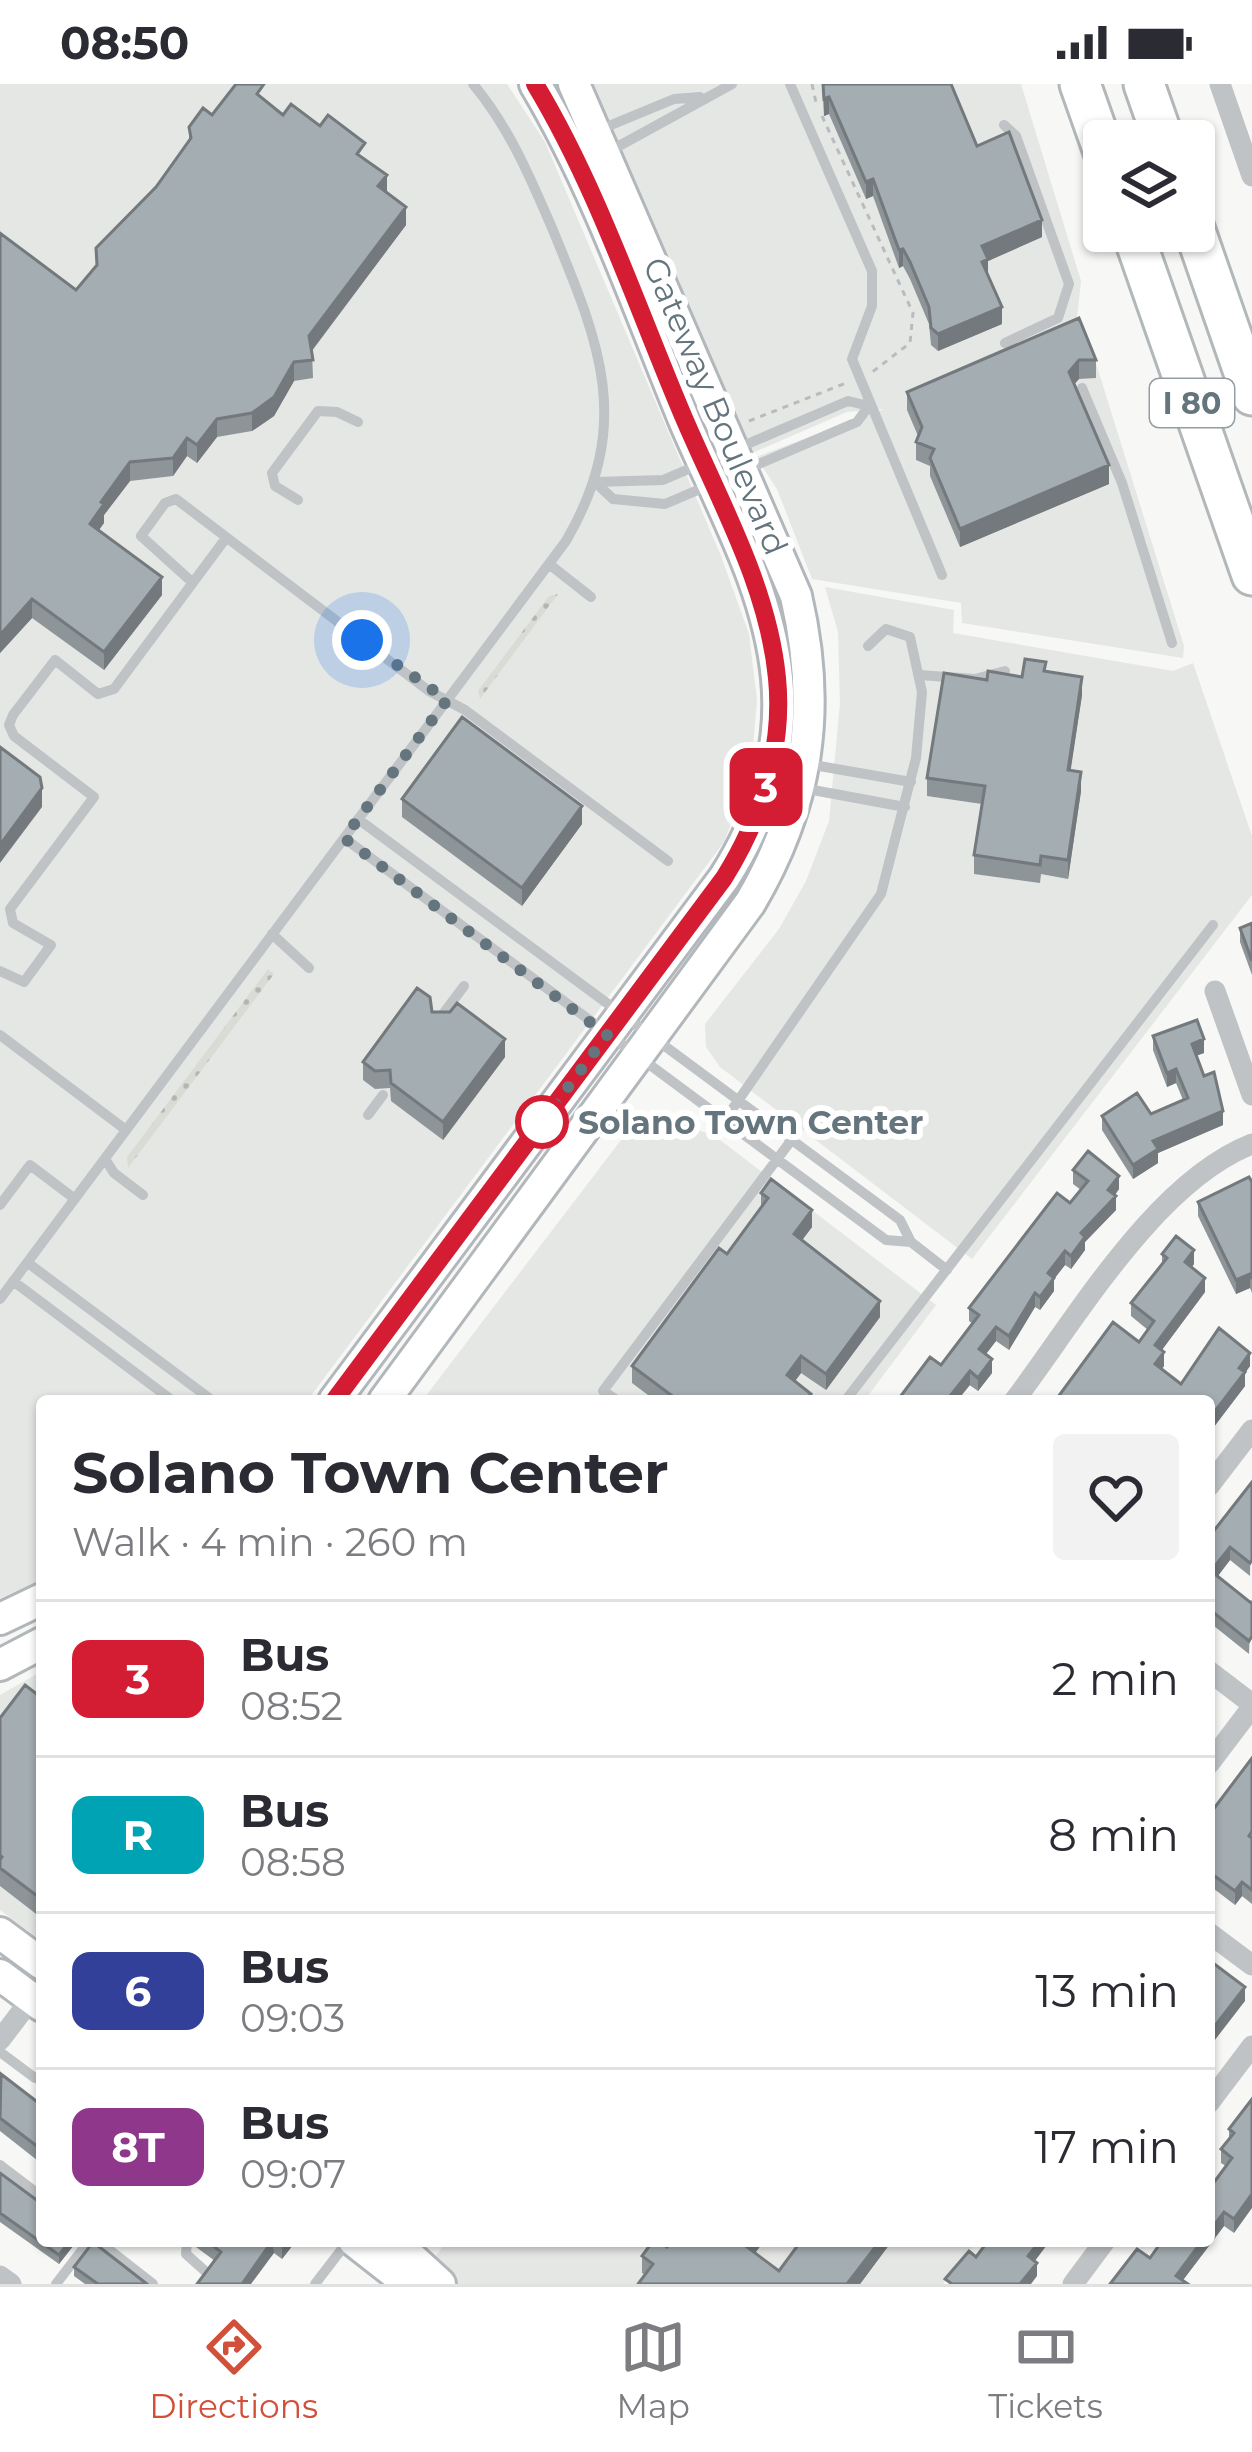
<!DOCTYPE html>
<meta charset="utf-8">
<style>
:root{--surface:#fff;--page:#f2f2f3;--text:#2b2b33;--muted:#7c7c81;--line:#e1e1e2;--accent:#d24f3a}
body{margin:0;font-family:Montserrat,sans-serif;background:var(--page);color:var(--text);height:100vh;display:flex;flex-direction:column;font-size:45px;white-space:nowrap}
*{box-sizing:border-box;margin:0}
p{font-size:39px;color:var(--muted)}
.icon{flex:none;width:66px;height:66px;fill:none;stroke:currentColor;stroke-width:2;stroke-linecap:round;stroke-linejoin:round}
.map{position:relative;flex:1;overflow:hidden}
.side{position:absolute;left:36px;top:1311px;width:1179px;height:852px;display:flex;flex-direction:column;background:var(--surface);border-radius:12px;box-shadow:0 3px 9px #0004}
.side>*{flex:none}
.badge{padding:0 24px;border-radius:18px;font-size:42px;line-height:78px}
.tools{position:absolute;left:1083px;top:36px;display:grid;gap:24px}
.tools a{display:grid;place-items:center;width:132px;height:132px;border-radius:12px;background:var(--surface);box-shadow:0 3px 9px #0004;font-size:60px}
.you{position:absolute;width:60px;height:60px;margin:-30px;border:9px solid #fff;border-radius:50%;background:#1a73e8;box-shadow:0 0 0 18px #1a73e833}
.map>.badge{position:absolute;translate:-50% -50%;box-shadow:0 0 0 6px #fff}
.round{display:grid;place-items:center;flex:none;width:126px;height:126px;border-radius:12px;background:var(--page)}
.head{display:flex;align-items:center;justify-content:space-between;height:204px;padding:0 36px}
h1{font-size:57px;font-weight:700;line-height:90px}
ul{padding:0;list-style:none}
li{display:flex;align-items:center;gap:36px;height:156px;padding:0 36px;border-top:3px solid var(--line)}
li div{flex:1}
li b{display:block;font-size:45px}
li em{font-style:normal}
li .badge{min-width:132px;font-weight:700;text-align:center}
.status{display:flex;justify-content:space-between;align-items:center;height:84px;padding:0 60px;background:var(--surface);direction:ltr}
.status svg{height:33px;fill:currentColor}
.menu{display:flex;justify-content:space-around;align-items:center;height:168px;border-top:3px solid var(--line);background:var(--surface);font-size:33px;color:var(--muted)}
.menu a{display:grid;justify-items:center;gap:6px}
.menu .active{color:var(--accent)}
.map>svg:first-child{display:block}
</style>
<div class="status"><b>08:50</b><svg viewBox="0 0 49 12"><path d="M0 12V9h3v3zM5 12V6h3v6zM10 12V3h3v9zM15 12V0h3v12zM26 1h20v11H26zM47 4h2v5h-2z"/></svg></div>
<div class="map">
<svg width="1252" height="2200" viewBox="0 0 1252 2200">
<defs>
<pattern id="grass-dots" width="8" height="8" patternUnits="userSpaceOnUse" patternTransform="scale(3)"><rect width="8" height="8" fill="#d8dcd5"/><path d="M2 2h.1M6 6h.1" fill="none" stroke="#b3b7b2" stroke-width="1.8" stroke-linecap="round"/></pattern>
</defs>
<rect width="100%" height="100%" fill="#f7f7f5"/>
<path fill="#e5e7e5" d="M0,0h507l38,58 176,414 28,78 8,66 -6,70 -27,72 -417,559h-265v179l-42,18z
M589,0h432l60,197 -5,46 10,4 98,315 -1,12 -221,-35 -1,-20 -149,-24 -35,-90 -21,-32 128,-48 -37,3 -95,41z
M825,503l129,23 -1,23 220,38 20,-8 59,173v59l-280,364 -252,-192 -14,-20 -1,-23 74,-95 27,-48 23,-60 11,-118 -2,-71z
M661,1033l54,19 221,169 -72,96h-442l199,-261 18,-18z
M42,1587v270l-42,-31v-215z
M447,2157h529l-33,43h-485l-27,-22z"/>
<path fill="url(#grass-dots)" d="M558,510l-78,105 -2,-8 71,-95z
M268,885l6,5 -146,194 -1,-11z"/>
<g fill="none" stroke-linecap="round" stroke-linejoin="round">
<defs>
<path id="secondary" d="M334,1317l390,-523c38,-59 60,-129 53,-200 -9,-92 -58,-175 -93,-258 -46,-112 -87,-232 -149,-336
M384,1317l366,-498c59,-100 72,-195 46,-307l-222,-512
M0,1535l42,-20
M0,1581l42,-22
M0,1849l42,31
M0,1891l42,31
M354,2157l55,43
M393,2157l47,43"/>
<path id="highway" d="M1080,0l24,68
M1144,0l20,57
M1194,144l58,167
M1132,147l120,344"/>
</defs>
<use href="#secondary" stroke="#b1b7bb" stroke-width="36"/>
<use href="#highway" stroke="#b2b7b9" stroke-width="45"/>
<path stroke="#b9bcbe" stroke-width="3" stroke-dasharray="6 6" stroke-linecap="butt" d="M812,0l5,23
M822,32l91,197 -3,30 -39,30
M749,337l97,-38"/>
<path stroke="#bfc3c6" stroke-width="10" d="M790,0l82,187v35l-20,53 90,216
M1004,41l12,11 53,148 -11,34 -53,25
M599,46l75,-31 26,-2
M608,68l124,-68
M1082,304l40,95 50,160
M595,398l18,17 52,5 192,-82 12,-16
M595,398l68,-2 185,-79 21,5
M298,416l-23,-14 -3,-13 46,-62 19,1 21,10
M549,480l42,33
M192,498l-51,-46 24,-33 11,-4 253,192 36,19 203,151
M919,591l56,4 30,-8
M808,680l103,18
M802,704l103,19
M358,735l542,401 11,22 36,28
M344,754l542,402 25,2
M272,850l37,34
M0,887l24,11 27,-37 -38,-22 -3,-14 84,-112 -80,-61 -5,-11 4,-10 42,-55 43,34 16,-5 112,-151
M437,938l27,-36
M0,951l126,95
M368,1031l15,-20
M724,1037l157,-227 35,-136 6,-66 -12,-55 -24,-8 -18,17
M105,1075l9,14 29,22
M0,1121l30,-40 45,34
M28,1179l185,138
M13,1197l160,120
M0,1215l566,-758c68,-117 34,-197 -14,-313 -22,-51 -43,-101 -79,-144
M618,1317l-15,-10 187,-249
M845,1317l368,-476
M0,1968l35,26 7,-1
M0,2081l42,32
M98,2157l55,43
M187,2157l-1,13 19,17
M56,2200l33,-43
M315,2200l33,-43"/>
<path stroke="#bfc3c6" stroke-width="21" d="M1220,0l32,92
M1215,907l37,104
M1014,1317c63,-83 141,-219 238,-257
M1209,1402l43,-56
M1209,1587l43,33
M1209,1680l43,-57
M1209,1849l43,32
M0,1956l32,-42
M1209,2019l43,-57
M0,2192l11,8
M1073,2200l32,-43"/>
<use href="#secondary" stroke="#fff" stroke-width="30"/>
<use href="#highway" stroke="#fff" stroke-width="39"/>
</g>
<path fill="#8d9598" d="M822,0h129l26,62 65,91 -54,24v13l14,50 -64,27 -7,-6 -2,-21 -19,-45 -7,-13 -4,2 -26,-72 -7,3 -37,-85 -5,2z
M265,16l18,15 82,44 41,66 -94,126 1,27 -19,3 -20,35 -22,15 -35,6 -20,26 -10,-7 -14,20 -43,5 -26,34v8l-5,7 63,65 -58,75 -72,-52 -32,35v-420l76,57 20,-23v-19l60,-61 33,-46v-14l23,-12z
M1079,234l17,42v18l-17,1 -5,5 35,100 -149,63 -30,-71v-10l-14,-6v-18l2,-6 -11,-26v-18z
M1046,587l36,24 -12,76 11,20 -13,88 -27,-5 -1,9 -66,-9v-19l8,-51 -55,-8v-18l60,-98 35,-3z
M402,715l180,25 -60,82 -120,-89z
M1252,839v52l-12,-33v-14z
M432,928l73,45 -62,83 -52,-39 -1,-13 -15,1 -12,-9v-18z
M1153,952l51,17 -8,3 27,69 -65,28v10l-25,16 -31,-49v-14l49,-2 32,-14 -7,-17 -9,4 -14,-37z
M1073,1086l46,19 -4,6 1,15 -31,32v8l-14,19 -6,-4 -11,14v12l-14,19 -5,-3 -26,43 -13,-9 -10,13 6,19 -14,18 -37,-26 32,-41 -4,-3v-13l101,-105 11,-13 -8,-6z
M1252,1098v111l-2,-5 -14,6 -38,-78v-14z
M761,1109l51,34 -10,13 78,77 -54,73 -25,-17 -6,8 16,20h-155l-24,-18v-17l95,-112 34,-45z
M1162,1170l32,10 -3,4 14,24 -43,58 2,16 -2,3 19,15 69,-18 -5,7v13l-32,42 -4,-3v-24h-154l84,-59 9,-12 -17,-14v-13l31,-40z
M1252,1398l-2,94 -20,-16 -13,17 34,26 -2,51 -40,-32v-85z
M42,1614l-2,219 -40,-31v-168z
M1252,1674v146l-10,-8 -7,9 -26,-20v-70z
M0,1992l40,28 2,-3v63l-42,-33z
M1252,2015l-18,134 -10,-7 -41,54 -33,-22 76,-92 -5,-3v-14l8,-10v-10z
M0,2089l42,68h35l-18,23 -59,-42z
M196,2157h100l-14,18 -8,-6 -59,8 -19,-14z
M672,2157h92l-9,12 24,18 22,-30h91l-32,43 -216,-10 -2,-1v-17l25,-9z
M74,2183l73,17h-62l-11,-8z"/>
<path fill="#73797c" d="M829,13v17l-5,2v-17z
M387,91v19l-9,-8z
M873,95v17l-7,3v-17z
M406,123v18l-97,129v-18z
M1042,136v17l-54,24v15l-6,3v-33z
M903,165v17l-4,2v-18z
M1002,223v17l-64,27v-17z
M1079,276v19l-10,11v-18z
M294,278v19l-20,35 -22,15v-18z
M217,335v18l-20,26v-18z
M187,354v18l-14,20v-18z
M130,378v19l-26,34v8l-14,19v-18l11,-22z
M1109,381v19l-149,63v-18z
M162,493v18l-58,75v-18z
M32,515v19l-32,35v-18z
M1082,593v18l-14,93v-18z
M1081,688v19l-13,88v-19z
M42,704v19l-42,56v-18z
M582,722v18l-60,82v-18z
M505,955v18l-62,83v-18z
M1204,955v14l-12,4v-13z
M1176,985v14l-9,4v-14z
M1223,1027v14l-65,28v10l-25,16v-14l20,-24z
M1119,1092v13l-11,15v-14z
M1116,1112v14l-31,32v8l-14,19v-13l10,-23z
M812,1126v17l-18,24v-17z
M1194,1166v14l-9,12v-14z
M1065,1167v14l-11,14v12l-14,19v-13l8,-24z
M1250,1190v14l-14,6v-14z
M1205,1194v14l-50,67v-14z
M1035,1209v14l-26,43v-14z
M880,1217v16l-54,73v-16z
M996,1243v14l-17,22v-14z
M1164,1268v14l-9,11v-13z
M1250,1269v13l-5,7v13l-32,42v-14l26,-46z
M801,1272v17l-14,19v-17z
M992,1275v14l-14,18v-13z
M970,1287v14l-13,16 -7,-5z
M1230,1463v13l-19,25v-14z
M1242,1798v14l-7,9v-14z
M1245,1903v14l-34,44v-14z
M1252,2110v14l-18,25v-14z
M1224,2128v14l-44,58 -4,-8 26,-35h7v-9z
M70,2157h7l-18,23v-9z
M272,2157l2,12 -23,31h-9z
M286,2157h10l-14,18v-13z
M751,2157h13l-17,23v-17z
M880,2157h12l-32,43h-13z
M1040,2157h10l-22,29v-14z
M1037,2179v13l-6,8h-11z"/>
<path fill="#a4adb1" stroke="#73797c" stroke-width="3" d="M236,0h28l-7,10 26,21 8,-11 29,22 8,-11 37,28 -8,11 30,21 -9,11 28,21 -97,129 4,24 -19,2 -20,35 -22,16 -35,6 -20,26 -10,-7 -14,20 -43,4 -29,40 3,2 -14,20 72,53 -58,75 -72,-53 -32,36v-402l76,57 21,-25 -1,-17 60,-61 35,-49 -2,-11 14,-19 9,7z
M823,0h128l26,62 32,-14 33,88 -60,26 6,13 -6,3 20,45 -64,27 -7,-6 -2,-21 -19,-45 -7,-13 -4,1 -26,-71 -7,3 -37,-85 -5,2z
M1079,234l17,42h-17l-10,12 40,93 -149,64 -30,-71 4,-9 -18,-7 6,-15 -15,-35z
M1025,575l21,3 -2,9 38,6 -14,93 13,2 -13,88 -27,-4 -1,9 -66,-10 11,-69 -58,-8 17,-105 43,7 1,-9 34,6z
M462,633l120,89 -60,82 -120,-89z
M0,663l40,30 2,11 -42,57z
M1252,839v38l-12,-33z
M417,904l13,9 2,15h18l7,-9 48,36 -62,83 -52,-39 -1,-13 -15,1 -12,-9z
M1197,936l7,19 -12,5 12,32 10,-4 9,39 -70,30 5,8 -25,16 -31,-49 35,-23 14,21 37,-16 -12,-29 -9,4 -14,-37z
M1088,1067l31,25 -11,14 8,6 -35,37 4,4 -14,19 -6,-5 -17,22 6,5 -14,19 -5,-4 -26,43 -13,-9 -17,22 13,10 -14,19 -8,-7 -20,25 6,5h-59l33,-44 11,8 38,-50 -10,-7 88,-115 13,10 18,-22 -15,-11z
M1249,1093l3,5v97l-2,-5 -14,6 -38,-78z
M771,1095l41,31 -18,24 86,67 -54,73 -25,-18 -14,19 24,19 -6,7h-126l-47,-35 87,-118 8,6 41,-56 -7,-5z
M1176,1152l18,14 -9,12 20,16 -50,67 9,7 -9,12 26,20 38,-56 31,25 -11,15 6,4 -32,42 -4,-2v-11h-154l58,-79 26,20 15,-21 -23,-18 36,-45 -5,-4z
M1252,1398v78l-2,3 -20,-16 -19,24 40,32 1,-2v35l-3,5 -40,-32v-72z
M25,1601l17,13v198l-2,2 -40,-30v-8l2,-3 -2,-2v-137z
M1252,1674v73l-3,5 3,2v52l-10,-8 -7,9 -26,-19v-57z
M1209,1876l36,27 -34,44 -2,-1z
M1,1990l39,30 2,-3v49l-42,-32z
M1252,2015v95l-18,25 -10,-7 -15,20v-56l6,5 17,-23 -11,-9 13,-16 -5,-4z
M0,2089l42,31v37h28l-11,14 -59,-42z
M207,2157h65l-30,43h-45l24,-32z
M653,2157h6l8,6 5,-6h79l-4,6 32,24 22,-30h79l-33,43h-209l15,-20 -11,-8z
M988,2157h52l-12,15 9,7 -17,21h-68l-7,-5 24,-28 7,6z
M1162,2157h40l-26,35 12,8h-78l27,-35 13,9z
M93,2158l54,42h-49l-24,-17z"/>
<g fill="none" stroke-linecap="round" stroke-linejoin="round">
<defs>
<path id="line" d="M334,1317l390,-523c37,-59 60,-129 53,-200 -9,-94 -60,-181 -96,-267 -46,-109 -85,-226 -146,-327"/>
</defs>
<use href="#line" stroke="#fff" stroke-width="27"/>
<use href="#line" stroke="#d41c33" stroke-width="18"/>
<path stroke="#65757d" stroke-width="12" stroke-dasharray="0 21.6" d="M362,556l85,60 -103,138 263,197 -65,87"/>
</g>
<circle fill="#fff" stroke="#d41c33" stroke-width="6" cx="542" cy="1038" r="24"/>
<g text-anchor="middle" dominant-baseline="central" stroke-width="12" stroke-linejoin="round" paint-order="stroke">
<rect fill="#fff" stroke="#939ea4" stroke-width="3" x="1150" y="295" width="84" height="48" rx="9"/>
<g font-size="30" font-weight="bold" fill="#65757d">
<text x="1192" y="319">I 80</text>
</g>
<g font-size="33" fill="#65757d" stroke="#fff">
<text transform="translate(716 322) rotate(67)">Gateway Boulevard</text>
</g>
<g font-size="33" font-weight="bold" fill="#65757d" stroke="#fff" text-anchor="start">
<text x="578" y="1038">Solano Town Center</text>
</g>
</g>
</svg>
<div class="tools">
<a><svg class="icon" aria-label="layers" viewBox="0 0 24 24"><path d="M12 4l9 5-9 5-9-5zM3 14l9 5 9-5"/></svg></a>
</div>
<div class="you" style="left:362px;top:556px"></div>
<b class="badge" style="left:766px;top:703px;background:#d41c33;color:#fff">3</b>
<section class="side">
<div class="head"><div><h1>Solano Town Center</h1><p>Walk · 4 min · 260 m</p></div><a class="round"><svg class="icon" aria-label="heart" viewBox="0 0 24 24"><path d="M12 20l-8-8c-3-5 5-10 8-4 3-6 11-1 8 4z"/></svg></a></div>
<ul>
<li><span class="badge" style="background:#d41c33;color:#fff">3</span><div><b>Bus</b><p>08:52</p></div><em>2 min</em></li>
<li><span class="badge" style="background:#00a3b4;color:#fff">R</span><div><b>Bus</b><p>08:58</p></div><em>8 min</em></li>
<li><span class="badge" style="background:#324099;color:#fff">6</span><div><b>Bus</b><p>09:03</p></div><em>13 min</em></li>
<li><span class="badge" style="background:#8f388b;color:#fff">8T</span><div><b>Bus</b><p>09:07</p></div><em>17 min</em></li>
</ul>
</section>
</div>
<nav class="menu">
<a class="active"><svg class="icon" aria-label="directions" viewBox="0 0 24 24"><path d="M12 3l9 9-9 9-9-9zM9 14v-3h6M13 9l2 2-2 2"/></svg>Directions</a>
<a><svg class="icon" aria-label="map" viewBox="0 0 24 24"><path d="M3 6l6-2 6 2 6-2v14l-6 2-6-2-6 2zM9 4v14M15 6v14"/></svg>Map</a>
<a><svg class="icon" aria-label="tickets" viewBox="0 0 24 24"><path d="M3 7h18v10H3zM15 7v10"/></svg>Tickets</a>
</nav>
